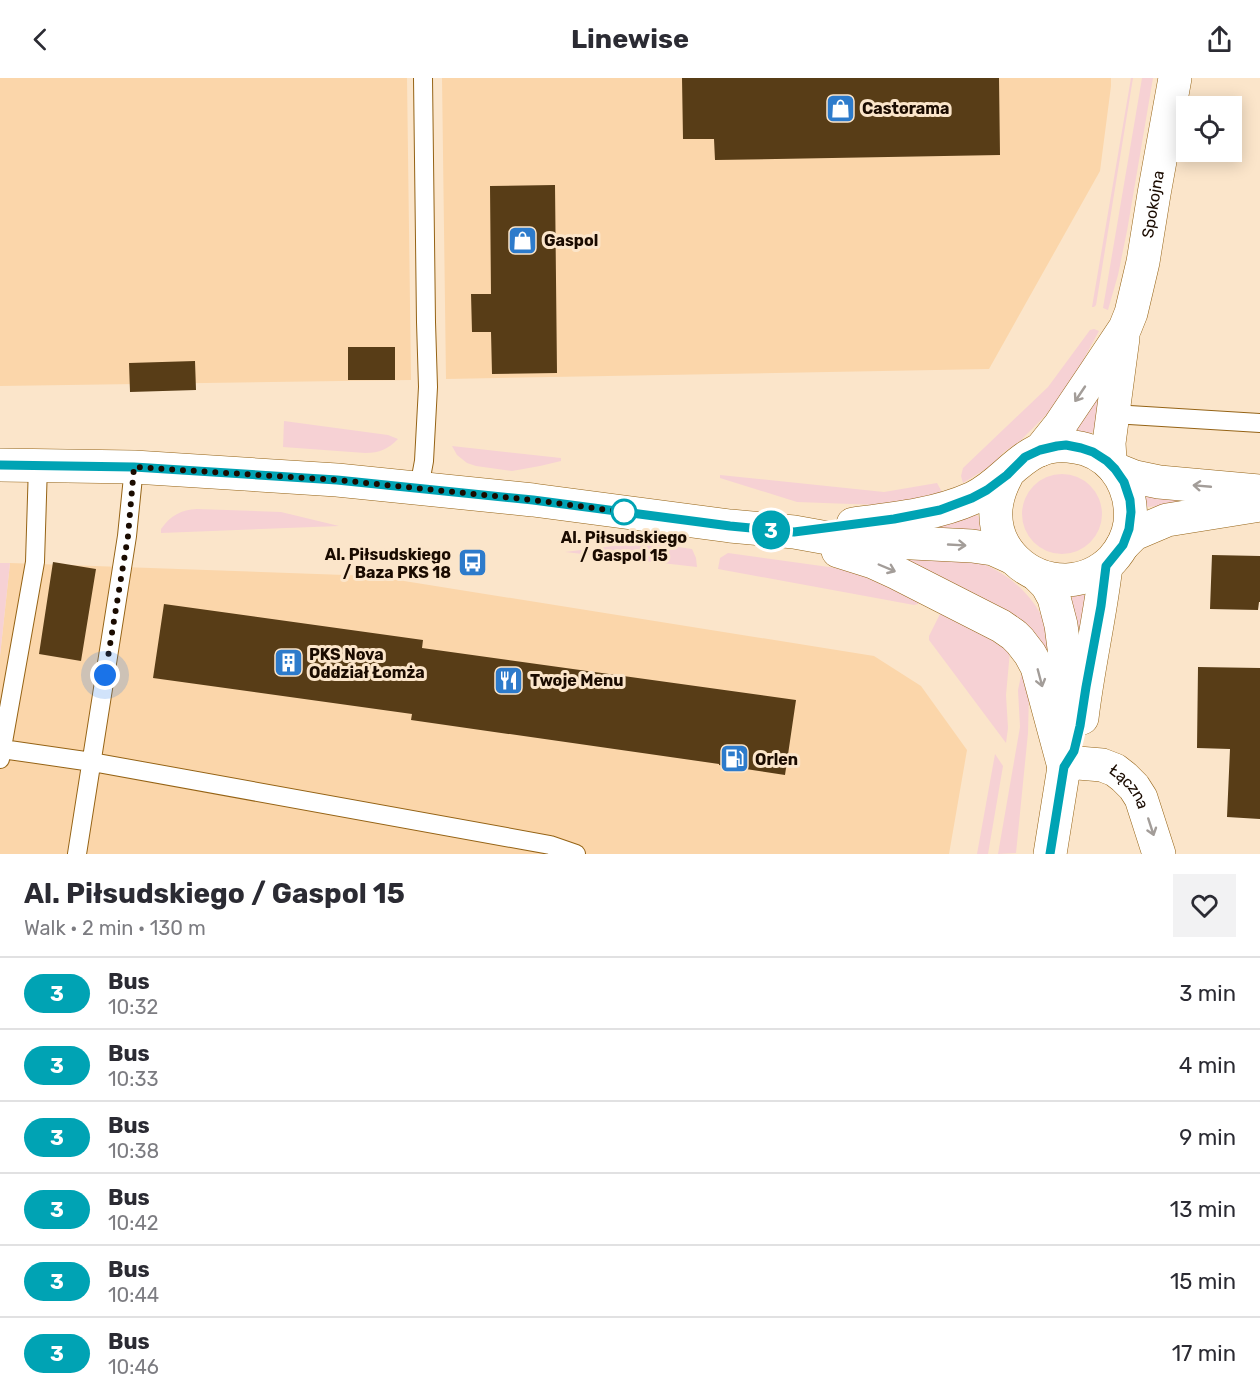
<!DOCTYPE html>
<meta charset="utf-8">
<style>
:root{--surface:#fff;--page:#f2f2f3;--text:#2b2b33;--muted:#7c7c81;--line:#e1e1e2}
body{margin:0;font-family:Rubik,sans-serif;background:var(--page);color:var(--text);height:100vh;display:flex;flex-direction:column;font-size:22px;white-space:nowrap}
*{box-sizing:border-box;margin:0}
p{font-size:20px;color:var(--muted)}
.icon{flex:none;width:33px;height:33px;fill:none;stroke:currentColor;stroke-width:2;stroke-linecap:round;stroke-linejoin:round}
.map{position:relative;height:776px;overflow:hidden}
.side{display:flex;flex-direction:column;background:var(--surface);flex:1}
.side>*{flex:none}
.badge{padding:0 12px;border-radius:20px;font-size:21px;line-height:39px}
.buttons{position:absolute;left:1176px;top:18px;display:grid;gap:12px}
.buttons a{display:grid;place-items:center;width:66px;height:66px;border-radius:0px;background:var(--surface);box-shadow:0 3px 15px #0003;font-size:30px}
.you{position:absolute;width:30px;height:30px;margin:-15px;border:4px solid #fff;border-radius:50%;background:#1a73e8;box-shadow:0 0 0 9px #1a73e833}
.map>.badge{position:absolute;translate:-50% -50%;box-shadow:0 0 0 3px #fff}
.round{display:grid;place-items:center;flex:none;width:63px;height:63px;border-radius:0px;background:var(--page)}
.summary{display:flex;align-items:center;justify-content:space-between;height:102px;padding:0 24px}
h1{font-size:28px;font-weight:700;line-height:45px}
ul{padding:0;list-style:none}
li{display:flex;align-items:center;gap:18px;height:72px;padding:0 24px;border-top:2px solid var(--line)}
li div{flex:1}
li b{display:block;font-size:22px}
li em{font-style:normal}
li .badge{min-width:66px;font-weight:700;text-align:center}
header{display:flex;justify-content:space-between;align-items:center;height:78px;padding:0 24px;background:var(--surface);font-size:27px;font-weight:700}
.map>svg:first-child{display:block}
</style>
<header><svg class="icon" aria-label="back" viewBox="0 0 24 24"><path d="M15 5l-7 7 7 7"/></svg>Linewise<svg class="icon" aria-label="share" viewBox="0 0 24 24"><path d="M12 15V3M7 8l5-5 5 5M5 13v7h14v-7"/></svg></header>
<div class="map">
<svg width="1260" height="776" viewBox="0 0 1260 776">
<rect width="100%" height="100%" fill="#fbe5ca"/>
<path fill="#fbd6aa" d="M0,0h407l4,302 -411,6z
M442,0h669v8l-11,85 -111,198 -543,10z
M10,485l363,13 501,80 47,30 46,64 -18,104h-949v-198z"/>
<path fill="#f6d1d4" d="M1131,0h2l-37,227 -2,2h-2z
M1142,0h11l-26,153 -9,44 -10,35 -5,-2z
M1094,251l5,2 -26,48 -17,26 -36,36 -16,11 -12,13 -29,18 -2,-7 2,-8 85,-81 42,-57z
M1109,299l-16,55c-5,3 -14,0 -19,-3z
M284,343l104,14 10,4c-10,10 -18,14 -33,14l-82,-6z
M452,368l109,12v3l-21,5 -28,5 -36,-5 -9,-3 -10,-8z
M1022 436a40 40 0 1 1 80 0a40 40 0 1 1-80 0Z
M720,397l164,17 53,-9 5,9 -7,4 -57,9 -81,-3 -77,-24z
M1145,414l61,9 -58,6 -3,-3z
M197,431l84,3 58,14 -178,7v-4c10,-14 20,-19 36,-20z
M975,436l4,3 1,14 -62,-2z
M645,464l47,7 4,9 1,9 -132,-15z
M728,475l108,15 35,8 50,23 -3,5 -4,1 -196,-36 2,-11z
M904,478l77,7c28,11 52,32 64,60 4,10 4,22 6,33l-147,-95z
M0,485h10l-10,93z
M1074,517h14l-5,62 -12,-58z
M942,532l55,30 13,11 -4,44 2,33 -2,15 -77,-103v-4z
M1022,593l7,23 -1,39 -12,120 -18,1 22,-127 -2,-37z
M995,676l8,12 -15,88h-11z"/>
<path fill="#583d17" d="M682,0h317l1,77 -285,5 -1,-21h-31z
M555,107l2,188 -65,1 -1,-42h-19l-1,-38h20l-1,-108z
M348,269h47v33h-47z
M195,283l1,29 -66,2 -1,-29z
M1212,477l48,1v46h-1l-1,8 -48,-1z
M53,484l43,7 -15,92 -42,-7z
M164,526l259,36 -1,8 374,52 -11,75 -66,-10v-1l-308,-44 1,-6 -259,-36z
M1198,589l62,1v151l-33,-2 3,-68 -33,-1z"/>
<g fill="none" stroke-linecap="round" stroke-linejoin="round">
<defs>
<path id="service" d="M1113,336l147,9
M419,410l5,-27 4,-74 -2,-65 -3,-244
M2,671l90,13 458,83 26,9
M0,681l35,-197 3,-97
M77,776l50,-318 7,-69"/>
<g id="minor">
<path id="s1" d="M1064,689l14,-4 24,2 13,5 9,7 10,10 7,11 18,56"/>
</g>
<g id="tertiary">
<path id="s2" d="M1040,372l20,-25 35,-52 30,-45 6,-15 12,-51 11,-68 21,-116"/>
<path d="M0,387l134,2 203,13 196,20 197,26 64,6 39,7 139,7 21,3 20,9"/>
<path d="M1115,391l20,8 24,5 101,9"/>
<path d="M1115,391l-5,-9 -1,-17 14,-105"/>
<path d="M853,446c40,-5 82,-9 120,-26 38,-18 52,-60 102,-51 15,2 29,10 39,21 13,16 18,35 16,55 -2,14 -9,27 -18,37 -12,12 -28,19 -45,20 -39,1 -74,-30 -71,-71 1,-12 5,-23 11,-34"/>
<path d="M1123,467l11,-11 33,-14 93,-15"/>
<path d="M838,473l35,11 24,11 104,53 13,9 6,6 10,13 7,13 27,100"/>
<path d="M1038,498l9,9 7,13 7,27 4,31 -1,111 -14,87"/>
<path d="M1082,640c6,-51 18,-101 24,-152"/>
</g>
</defs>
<use href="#service" stroke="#956315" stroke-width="20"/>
<use href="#minor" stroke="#956315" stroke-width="34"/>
<use href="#tertiary" stroke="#956315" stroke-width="34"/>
<use href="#service" stroke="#fff" stroke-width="18"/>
<use href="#minor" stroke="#fff" stroke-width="33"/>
<use href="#tertiary" stroke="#fff" stroke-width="33"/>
</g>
<defs><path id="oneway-shaft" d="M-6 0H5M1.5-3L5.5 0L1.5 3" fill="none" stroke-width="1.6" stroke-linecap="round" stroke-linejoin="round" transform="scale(1.5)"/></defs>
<g stroke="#a39d99">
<use href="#oneway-shaft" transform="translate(1080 316) rotate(124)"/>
<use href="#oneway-shaft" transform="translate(1202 408) rotate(-175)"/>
<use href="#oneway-shaft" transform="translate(957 467) rotate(3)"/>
<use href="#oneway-shaft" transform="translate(887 490) rotate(23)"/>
<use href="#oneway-shaft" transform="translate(1040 600) rotate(75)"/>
<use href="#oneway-shaft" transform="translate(1151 749) rotate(72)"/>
</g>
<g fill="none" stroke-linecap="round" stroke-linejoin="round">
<defs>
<path id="line" d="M0,387l134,2 203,13 196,20 197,26 64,6 100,-13 46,-9 32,-12 15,-8 20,-15 18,-18 15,-7 17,-4 9,-1 15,3 12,4 14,9 8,8 9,13 6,18 1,12 -2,17 -6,16 -17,21 -5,40 -15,81 -6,39 -6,25 -10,16 -14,87"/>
</defs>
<use href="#line" stroke="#fff" stroke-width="14"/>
<use href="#line" stroke="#00a3b4" stroke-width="9"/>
<path stroke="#1a0b00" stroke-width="6" stroke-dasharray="0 10.8" d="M105,597l23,-139 6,-69 203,13 196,20 91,12"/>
</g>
<defs>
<symbol id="shop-square" viewBox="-11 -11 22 22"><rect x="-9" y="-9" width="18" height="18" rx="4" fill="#2d7bcb" stroke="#fbe5ca"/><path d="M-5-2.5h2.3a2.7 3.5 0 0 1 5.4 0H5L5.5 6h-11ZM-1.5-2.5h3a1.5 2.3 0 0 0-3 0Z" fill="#fff"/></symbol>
<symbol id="bus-square" viewBox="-11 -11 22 22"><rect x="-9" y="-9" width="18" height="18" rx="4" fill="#2d7bcb" stroke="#fbe5ca"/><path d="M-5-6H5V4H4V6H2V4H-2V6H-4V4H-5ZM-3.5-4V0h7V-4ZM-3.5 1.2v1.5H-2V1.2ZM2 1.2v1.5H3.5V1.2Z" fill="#fff"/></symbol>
<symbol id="building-square" viewBox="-11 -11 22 22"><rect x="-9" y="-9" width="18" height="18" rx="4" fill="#2d7bcb" stroke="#fbe5ca"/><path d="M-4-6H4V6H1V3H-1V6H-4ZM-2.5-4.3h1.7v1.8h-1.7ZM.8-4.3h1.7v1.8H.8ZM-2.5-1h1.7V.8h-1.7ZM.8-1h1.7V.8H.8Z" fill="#fff"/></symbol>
<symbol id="restaurant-square" viewBox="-11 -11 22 22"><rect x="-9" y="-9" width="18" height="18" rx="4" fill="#2d7bcb" stroke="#fbe5ca"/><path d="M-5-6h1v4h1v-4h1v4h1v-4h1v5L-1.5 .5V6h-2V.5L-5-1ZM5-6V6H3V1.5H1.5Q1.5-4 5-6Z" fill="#fff"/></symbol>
<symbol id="fuel-square" viewBox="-11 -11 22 22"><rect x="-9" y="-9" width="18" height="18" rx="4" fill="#2d7bcb" stroke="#fbe5ca"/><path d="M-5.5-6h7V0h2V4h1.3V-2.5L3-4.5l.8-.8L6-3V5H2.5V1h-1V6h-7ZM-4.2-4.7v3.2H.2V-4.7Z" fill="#fff"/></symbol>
</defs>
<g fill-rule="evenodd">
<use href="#shop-square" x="824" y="14" width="33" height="33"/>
<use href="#shop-square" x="506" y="146" width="33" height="33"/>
<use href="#bus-square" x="456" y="468" width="33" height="33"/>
<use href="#building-square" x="272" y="568" width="33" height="33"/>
<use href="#restaurant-square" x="492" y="586" width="33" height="33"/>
<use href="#fuel-square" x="718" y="664" width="33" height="33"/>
</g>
<circle fill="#fff" stroke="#00a3b4" stroke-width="3" cx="624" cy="434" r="12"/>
<g text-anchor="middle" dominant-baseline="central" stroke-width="6" stroke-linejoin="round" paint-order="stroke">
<g font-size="16" font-weight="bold" fill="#1a0b00" stroke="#fbe5ca" text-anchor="start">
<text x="862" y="30">Castorama</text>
<text x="544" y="162">Gaspol</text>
<text x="451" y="476" text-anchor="end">Al. Piłsudskiego<tspan x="451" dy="18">/ Baza PKS 18</tspan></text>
<text x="309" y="576">PKS Nova<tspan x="309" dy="18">Oddział Łomża</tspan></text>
<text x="530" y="602">Twoje Menu</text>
<text x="755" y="681">Orlen</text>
</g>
<g font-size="16" fill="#1a0b00" stroke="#fbe5ca">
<text stroke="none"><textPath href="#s2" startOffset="276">Spokojna</textPath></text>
<text stroke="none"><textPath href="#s1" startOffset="75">Łączna</textPath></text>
</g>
<g font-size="16" font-weight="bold" fill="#1a0b00" stroke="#fbe5ca">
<text x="624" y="459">Al. Piłsudskiego<tspan x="624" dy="18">/ Gaspol 15</tspan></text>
</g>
</g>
</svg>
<div class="buttons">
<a><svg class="icon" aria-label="locate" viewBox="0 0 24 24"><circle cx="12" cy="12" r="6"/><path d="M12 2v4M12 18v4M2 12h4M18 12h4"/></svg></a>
</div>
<div class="you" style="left:105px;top:597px"></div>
<b class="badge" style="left:771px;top:452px;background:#00a3b4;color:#fff">3</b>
</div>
<section class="side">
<div class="summary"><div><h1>Al. Piłsudskiego / Gaspol 15</h1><p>Walk · 2 min · 130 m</p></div><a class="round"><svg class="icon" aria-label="heart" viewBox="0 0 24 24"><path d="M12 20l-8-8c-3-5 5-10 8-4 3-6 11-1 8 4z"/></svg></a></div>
<ul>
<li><span class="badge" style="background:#00a3b4;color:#fff">3</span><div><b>Bus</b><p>10:32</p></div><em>3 min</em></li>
<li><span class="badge" style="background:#00a3b4;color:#fff">3</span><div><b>Bus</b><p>10:33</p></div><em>4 min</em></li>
<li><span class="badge" style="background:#00a3b4;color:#fff">3</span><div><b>Bus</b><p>10:38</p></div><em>9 min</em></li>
<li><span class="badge" style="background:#00a3b4;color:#fff">3</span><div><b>Bus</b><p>10:42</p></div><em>13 min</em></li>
<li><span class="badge" style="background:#00a3b4;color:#fff">3</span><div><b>Bus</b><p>10:44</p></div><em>15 min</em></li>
<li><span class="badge" style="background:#00a3b4;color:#fff">3</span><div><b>Bus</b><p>10:46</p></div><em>17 min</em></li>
</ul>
</section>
